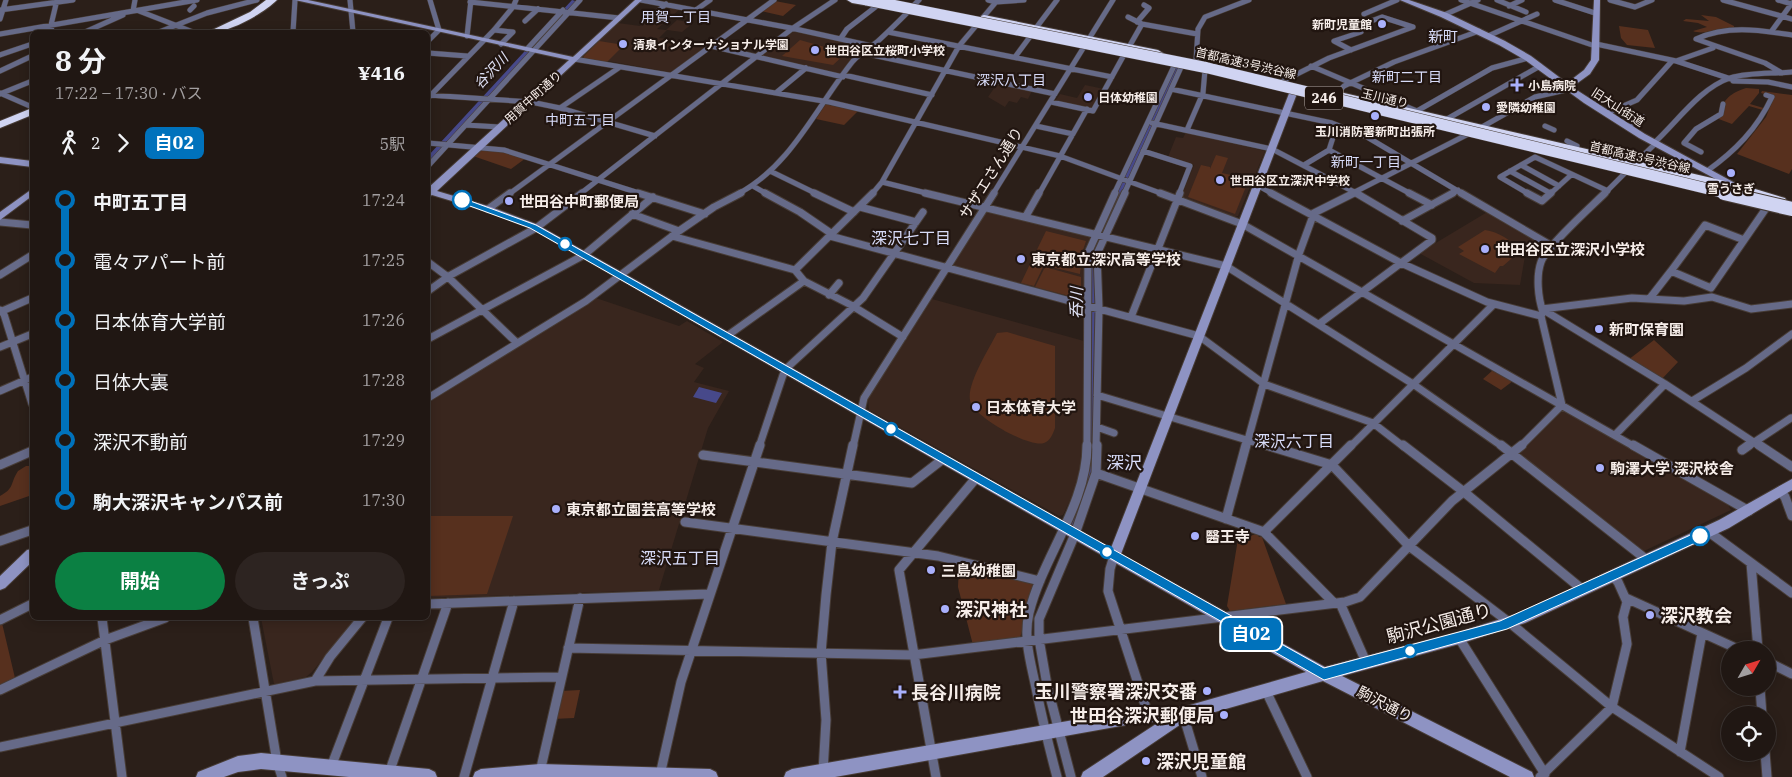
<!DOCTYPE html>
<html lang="ja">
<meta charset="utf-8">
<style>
:root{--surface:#201713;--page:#2d2421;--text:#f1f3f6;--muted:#a29fa0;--line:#3d3633;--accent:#0b8043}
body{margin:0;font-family:"IBM Plex Serif","Noto Sans JP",serif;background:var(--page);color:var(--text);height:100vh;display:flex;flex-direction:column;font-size:19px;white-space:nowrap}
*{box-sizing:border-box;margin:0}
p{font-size:16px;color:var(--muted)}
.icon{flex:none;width:28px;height:28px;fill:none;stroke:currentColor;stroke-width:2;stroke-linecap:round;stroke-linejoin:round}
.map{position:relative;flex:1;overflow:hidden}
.drawer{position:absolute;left:30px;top:30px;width:400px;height:590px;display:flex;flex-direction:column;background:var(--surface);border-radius:8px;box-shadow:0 2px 12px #0003,0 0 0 1px var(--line)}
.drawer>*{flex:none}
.badge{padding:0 10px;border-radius:8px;font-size:18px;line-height:32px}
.needle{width:32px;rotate:51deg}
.buttons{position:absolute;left:1721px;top:641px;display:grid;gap:10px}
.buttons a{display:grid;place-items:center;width:55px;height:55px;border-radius:50%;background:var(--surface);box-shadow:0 2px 12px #0003,0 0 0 1px var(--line);font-size:25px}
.map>.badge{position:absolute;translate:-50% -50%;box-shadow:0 0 0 2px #fff}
.legs{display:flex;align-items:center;gap:8px;height:55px;padding:0 25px;font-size:16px}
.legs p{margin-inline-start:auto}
.headline{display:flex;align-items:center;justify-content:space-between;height:85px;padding:0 25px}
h1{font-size:28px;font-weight:700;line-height:38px}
.cta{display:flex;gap:10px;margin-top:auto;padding:10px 25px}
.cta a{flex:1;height:58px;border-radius:30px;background:var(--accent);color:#fff;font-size:20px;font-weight:700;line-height:58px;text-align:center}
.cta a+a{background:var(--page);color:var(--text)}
ul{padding:0 25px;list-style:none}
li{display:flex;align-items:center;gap:18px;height:60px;font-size:19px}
li i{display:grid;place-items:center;width:8px;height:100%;margin:0 6px;background:currentColor}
li i::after{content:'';width:12px;height:12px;margin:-6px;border:4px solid;border-radius:50%;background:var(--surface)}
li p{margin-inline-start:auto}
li:first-child i{background:linear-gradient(#0000 50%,currentColor 0)}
li:last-child i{background:linear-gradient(currentColor 50%,#0000 0)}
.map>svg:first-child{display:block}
</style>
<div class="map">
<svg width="1792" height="777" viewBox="0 0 1792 777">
<rect width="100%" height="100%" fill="#2b1f19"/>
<path fill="#39261e" d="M672,7l8,2 -23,20 9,1 11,-10 16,3 -11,9 -15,-2 -8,8 50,6 -35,28h-5l-89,-16 38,-33 22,3 12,-10 8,2z
M794,30l73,17 -27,28 -80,-19z
M997,84l35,7 -4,8 -7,-2 -4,6 -8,-2 -4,6 -17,-10z
M1085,85l19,4 -11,20 -38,-8 5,-7 17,4z
M1186,132l79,19 -27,65 -5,1 -52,-21 13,-31 -26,-8 8,-20 7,1z
M988,208l103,27 -6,18 -1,47 -130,-33 -1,-2z
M1489,211l60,35 -10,13 -14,-3 -5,29 -46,-2 -55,-30z
M596,298l83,28 8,-5 36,21 -28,22 9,4 -10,14 35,9 -21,37 -49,162 -231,8v-195z
M932,299l152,42 -1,122 -2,15 -18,37 -4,1 -190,-106 -1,-11z
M1563,409l165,96 3,5 -87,41 -6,-2 -121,-95z
M261,618h96l-45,54 -6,5 -32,7z"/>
<path fill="#57301e" d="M775,1l21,4 -13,11 -22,-5z
M1701,15l15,2 18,9v2c-13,-2 -29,8 -41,3l14,-4 -9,-4 -15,-2 3,-2 23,2z
M1619,26l29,4 7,18 -28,-3 -6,-7z
M800,40l46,13 -13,12 -51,-9z
M599,41l25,4 -17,17 -23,-4 -1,-1z
M1175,67l4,1 -50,108 -4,-1z
M1746,88l13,1v4l-9,11 17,5 -1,2 -17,-5 -17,18 -16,-6c9,-18 10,-23 30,-30z
M1762,91l30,4v74l-3,5 -52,-20 29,-37 8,-20 -13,-4z
M825,105h4l29,6 -14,14 -28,-6z
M480,149l24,2 22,7 -15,11 -38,-13z
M1216,155l12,3 -6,15 27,6 -14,35 -47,-17 13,-32 9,2v2z
M1121,182l5,1 -32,72 1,183 -2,35 -15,45 -6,-2 11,-27 7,-236z
M1485,230c13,2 28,10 34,22l-16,14h-3l-5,7 -36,-19 5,-3 -6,-4z
M1046,231l40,10 -4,12 -2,21 -49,-12z
M1030,264l13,3 -9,19 -13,-3z
M1045,267l36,10v22l-46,-12z
M1007,332l48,14v82c-2,6 -5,13 -11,15 -15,5 -72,-27 -74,-43 -3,-17 19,-51 27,-67z
M1654,340l24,22 -17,18 -33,-20z
M1493,370l20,11 -12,9 -18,-11z
M26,466h6v29l-32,11v-10c15,-8 10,-13 18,-25z
M428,516h85l-26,78 -59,2z
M1257,534l2,3h3l24,67 -56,7 -3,-5 11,-67z
M959,565l76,20 -15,53 -47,7 -15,-58z
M2,623l13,55 -15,7v-61z
M580,690l-6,28 -21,1 8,-28z"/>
<path fill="#47498a" d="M699,387l23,6 -6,10 -23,-6z"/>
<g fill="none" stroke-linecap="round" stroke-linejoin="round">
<path fill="#47498a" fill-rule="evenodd" d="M572,0l7,2 -148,161 -3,1v-8z
M1177,67l4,3 -83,185 2,178 -2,33 -5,25 -15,34 -5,2 -5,-2 -2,-4 13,-30 5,-25 2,-33 2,-178 85,-185z"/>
<defs>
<path id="street-far2" d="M350,0l3,32
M641,0l150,28 81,18
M988,0l8,2 28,-2
M1461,0l134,46
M1497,0l29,12
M1555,0l40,13
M1610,0l25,7 17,-7
M1723,0l69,19
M1778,0l14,4
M470,2l149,16
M914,5l5,-5
M1509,6l13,-6
M0,10l73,-10
M190,10l4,-4
M696,10l14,-10
M133,11l2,-11
M139,11l54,21
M657,12l9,-8
M1364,14l33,-14
M1444,15l34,-15
M1128,17l14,7 55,10
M0,19l6,-19
M525,21l13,-12
M1137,22l12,-14 -5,-3
M1036,28l21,-28
M494,30l19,2 -12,12
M52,32l-1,-7 6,-25
M85,32l38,-17
M159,32l48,-19 50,-13
M293,32l2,-32
M888,32l224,45
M1771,32l21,-29
M0,34l197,-34
M467,36l4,-36
M1488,36l49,-22
M841,38l6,-9 31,-24
M428,41l11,-11 -9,-30
M1596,44l80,17 55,18
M711,46l132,31
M1129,47l13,-23
M527,49l36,-39
M1351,50l-17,-9 27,-9 -6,-5 27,-10 31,10
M428,53l39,3
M863,53l192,41
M0,55l32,-11
M1015,57l17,-23
M574,59l255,43 231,54 103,38
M1196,61l2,-32 7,-12 44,-17
M1676,61l37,-13
M1311,66l106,45
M0,71l32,-15
M1782,73l-17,-10 -69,-24c32,-14 62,-9 96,-4
M844,75l88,20
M1283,81l46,-23 84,-31
M1733,81l35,1 24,5
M1171,89l161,34 35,14 96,57
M777,92l29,-24
M0,93l32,14
M0,94l32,-13
M1336,94l8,-8 50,-24 85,-31
M428,95l103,7 29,6 95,28
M429,97l65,-67 19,-23 3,-7
M1051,102l42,9 32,-58
M560,108l60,-41
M1417,111l75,-43 36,-10
M1607,113l30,-13 35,-39
M1447,119l93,-53
M1152,123l120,26 86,45
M466,125l33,2
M1036,126l37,8
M1545,126l9,4
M1628,127l15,-10
M1187,130l16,-37 2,-23
M1567,141l10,5
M428,143l76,7 138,44
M1654,143c23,-21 46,-55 76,-65 20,-6 42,-4 62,-6
M1329,150l82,44
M1143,151l47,15 -11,28
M1701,152l-17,-9 12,-14 25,-15 2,-10
M1634,164l21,-20
M1304,165l25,-15 8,-25
M1521,165l38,21
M428,166l152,-166
M770,171l47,23
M1510,171l40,22
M1707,171c28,-20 50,-42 65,-74l-6,-2
M882,182l48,12
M1257,185l16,9
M753,186l14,8
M509,194l265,-194
M580,194l213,-166 42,-28
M738,194c54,-29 78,-87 115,-133 6,-7 16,-13 24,-19 11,-10 22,-21 33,-32
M872,194l10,-12 77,-136 37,-44
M993,194l120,-194
M1039,194l48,-85
M1114,194l61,-130
M1124,194l58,-129
M1351,194l131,-67 53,-30 35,-8
M1451,194l7,-4
M1529,194l-29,-17 35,-20 73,34
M1550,194l21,-19
M1604,194l24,-24"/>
<path id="street-far1" d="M638,193l67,21
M765,193l35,19 32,22
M814,193l40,19
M925,193l301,73 187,118 90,63
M1160,193l82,31 393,223
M1271,193l130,70 86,39 54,14
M1409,193l23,12
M1461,193l91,53
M1527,193l15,8 9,-8
M860,207l56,15
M488,209l22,-16
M632,214l47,17
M1026,216l13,-23
M1402,221l51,-28
M0,222l32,3
M672,236l123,34
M830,236l369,100 65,48 109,39 31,24
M428,262l20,15 69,66
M1671,271l34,-46 39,15
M0,275l32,-20
M804,281l47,24 52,32
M428,291l21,-15 87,-48 46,-35
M829,295l10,-12
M1650,298l21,-27 40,17 58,-84
M1542,309l123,75 96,63
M1542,309l90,-11 52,3 28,-4 39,12 41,-5
M0,310l3,1 29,93
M0,312l32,-14
M1131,317l49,-124
M1319,324l113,-84v-2l-76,-45
M727,336l77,-55 -9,-11 78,-77
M428,339l156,-84 69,-58
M0,347l32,-13
M0,391l32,-14
M1097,395l173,52
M428,398l158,-97 93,-70 35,-24 27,-14
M1692,401l54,-33 46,-34
M1097,427l17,6
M1615,435l50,-51
M759,447l24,-72 6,-9 74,-68 60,-86
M853,447l11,-49 130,-205
M1087,447l1,-194 27,-60
M1096,447l3,-139 -2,-54 28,-61
M1246,447l53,-193 15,-41 40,-20
M1350,447l143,-142
M1520,447l42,-42 -21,-89 2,-4c-5,-14 -7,-36 -2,-50 5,-15 51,-56 64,-69
M1747,447l44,-29"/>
<path id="street" d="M1266,445l66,20 77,81 101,77 102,84 107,70
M1403,445l61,47 119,98
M1501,445l146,115
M1633,445l116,66
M1759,445l33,22
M1742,450l7,-5
M703,455l209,28 31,-24
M0,465l32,-14
M1096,473l168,59 70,71
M1780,491l5,6 7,19
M1226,519l20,-74
M685,522l253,34 102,25
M1264,532l87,-87
M1709,532l83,61
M0,541l32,-11
M1114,556l-4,13 -2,22 40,123
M1751,563l7,87
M1626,598l114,52
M1340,603l26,59
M428,604l281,-10
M102,618l20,159
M253,618l24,144 5,15
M0,620l32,-16
M1459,638l86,136
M568,648l345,7 432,-53 15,-5 92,-96 70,-56
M1768,662l24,12
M315,681l15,-24 32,-39
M1760,688l2,27
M0,690l105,-50 60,-22
M1266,691l41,86
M1183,714l19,63
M0,747l315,-66 245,-4
M1680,752l22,-119
M1765,752l2,25
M331,767l57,-149
M540,772l40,-174
M823,772l3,-52 -5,-67 5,-58 6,-53 21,-97
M389,773l59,-170
M660,775l21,-93 79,-237
M464,777l50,-176
M936,777l-37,-207 77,-92
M1057,777c-8,-30 -15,-59 -21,-89 -5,-25 -13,-49 -7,-75 14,-57 58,-108 58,-168
M1071,777l-24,-92 -8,-46v-20l36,-85 21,-61 1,-28
M1540,777l72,-70 15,-63 -4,-27 4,-15 -9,-20 -5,-6"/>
<path id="secondary" d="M295,0h13l265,57 62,-57h7l-205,191 54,16 45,17 575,324 179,-457 7,-2 1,2 -177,463 204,113 134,-35 58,-18 202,-94 73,-41v11l-63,38 -204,95 -66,21 -117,32 190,96 2,5h-24l-187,-96 -136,39 -84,57h-22l2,-5 76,-50h-16l-308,55h-51l2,-5 6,-3 351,-61 40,-1 123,-35 -776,-444 -45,-17 -53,-16 -4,2v-9l141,-128z
M1400,0h9l38,13 58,28 26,15 36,27 17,-13 7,-10 3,-60h6l-1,60 -9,14 -18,13 73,47 101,55 -2,2h-6l-99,-53 -55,-35 -59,-43 -26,-15 -58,-28z
M0,157l32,4v6l-32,-4z
M32,189v7l-32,24v-8z
M32,549v13l-27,26 -5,2v-14l27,-26z
M261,753l168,16 6,3 2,5h-88l-88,-8 -23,3 -14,5h-28l2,-5 40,-16z
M540,764l170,5 6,3 2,5h-245l2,-5 6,-3z"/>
<path id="highway" d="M266,0h11c-14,14 -50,34 -69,32l42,-20z
M847,0h21l16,3 2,2 -5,3 -29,-5z
M984,15l174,35 5,3 -5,3 -177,-36v-4z
M1344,93l398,92 43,13 2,3 -6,4 -42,-13 -399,-94 -1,-2 1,-2z
M32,108v7l-32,13v-7z"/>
</defs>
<use href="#street-far2" stroke="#473c36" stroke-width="6"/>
<use href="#street-far1" stroke="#473c36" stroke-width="9"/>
<use href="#street" stroke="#473c36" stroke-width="11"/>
<use href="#secondary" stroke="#473c36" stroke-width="2"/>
<use href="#highway" stroke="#473c36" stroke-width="2"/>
<use href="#street-far2" stroke="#666a88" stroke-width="5"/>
<use href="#street-far1" stroke="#666a88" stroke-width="7"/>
<use href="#street" stroke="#666a88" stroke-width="9"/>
<use href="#secondary" fill="#8e93c3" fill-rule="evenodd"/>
<use href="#highway" fill="#d0d4f2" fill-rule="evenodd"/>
<defs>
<path id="highway-bridge-far1" d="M867,0l341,68 521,126"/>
<path id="highway-bridge" d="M1724,193l68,16"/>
</defs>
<use href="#highway-bridge-far1" stroke="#473c36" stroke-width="12" stroke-linecap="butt"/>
<use href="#highway-bridge" stroke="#473c36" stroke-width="16" stroke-linecap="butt"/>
<use href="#highway-bridge-far1" stroke="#d0d4f2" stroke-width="11"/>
<use href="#highway-bridge" stroke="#d0d4f2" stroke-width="14"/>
</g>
<path fill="#0072bc" stroke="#fff" d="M462,198l74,27 788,443 176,-47 197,-89h7l2,4 -2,3 -197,90 -183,51 -794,-452 -71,-26 -1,-2z"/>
<g fill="#a9b0fc" stroke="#211510" stroke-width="2">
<circle cx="1382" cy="24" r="5"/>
<circle cx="623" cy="44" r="5"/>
<circle cx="815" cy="50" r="5"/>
<path d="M1514.5 77.5h5v5h5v5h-5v5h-5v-5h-5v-5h5z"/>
<circle cx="1088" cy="97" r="5"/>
<circle cx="1486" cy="107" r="5"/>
<circle cx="1375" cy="116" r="5"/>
<circle cx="1731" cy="173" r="5"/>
<circle cx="1220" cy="180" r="5"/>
<circle cx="509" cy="201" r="5"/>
<circle cx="1485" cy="249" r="5"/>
<circle cx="1021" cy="259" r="5"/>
<circle cx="1599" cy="329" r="5"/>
<circle cx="976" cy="407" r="5"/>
<circle cx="1600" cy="468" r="5"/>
<circle cx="556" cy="509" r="5"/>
<circle cx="1195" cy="536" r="5"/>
<circle cx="931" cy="570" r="5"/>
<circle cx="945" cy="609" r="5"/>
<circle cx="1650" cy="615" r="5"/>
<circle cx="1207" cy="691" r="5"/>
<path d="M897.5 684.5h5v5h5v5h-5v5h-5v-5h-5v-5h5z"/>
<circle cx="1224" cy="715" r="5"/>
<circle cx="1146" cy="761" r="5"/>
</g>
<g fill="#fff" stroke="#0072bc" stroke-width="2.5">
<circle cx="462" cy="200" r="9"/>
<circle cx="565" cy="244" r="6"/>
<circle cx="891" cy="429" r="6"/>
<circle cx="1700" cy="536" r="9"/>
<circle cx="1107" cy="552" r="6"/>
<circle cx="1410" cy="651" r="6"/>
</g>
<g text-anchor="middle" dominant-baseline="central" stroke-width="4.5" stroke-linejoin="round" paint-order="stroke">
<g font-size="12" font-weight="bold" fill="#f6ede9" stroke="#211510" text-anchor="start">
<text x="1372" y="24" text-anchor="end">新町児童館</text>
<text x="633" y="44">清泉インターナショナル学園</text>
<text x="825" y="50">世田谷区立桜町小学校</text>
<text x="1528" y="85">小島病院</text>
<text x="1098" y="97">日体幼稚園</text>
<text x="1496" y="107">愛隣幼稚園</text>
<text x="1375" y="131" text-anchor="middle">玉川消防署新町出張所</text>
<text x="1230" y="180">世田谷区立深沢中学校</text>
<text x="1731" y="188" text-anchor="middle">雪うさぎ</text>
</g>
<g font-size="12" fill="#f6ede9" stroke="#211510">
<text transform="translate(1246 63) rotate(13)">首都高速3号渋谷線</text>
<text transform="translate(533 97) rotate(-42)">用賀中町通り</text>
<text transform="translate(1385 98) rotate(13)">玉川通り</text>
<text transform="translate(1618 107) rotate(33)">旧大山街道</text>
<text transform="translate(1640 157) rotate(13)">首都高速3号渋谷線</text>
</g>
<g font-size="14" fill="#d8dcf9" stroke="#211510">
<text x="676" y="17">用賀一丁目</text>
<text x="1407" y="77">新町二丁目</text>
<text x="1011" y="80">深沢八丁目</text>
<text x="580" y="120">中町五丁目</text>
<text x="1366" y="162">新町一丁目</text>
</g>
<g font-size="14" font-style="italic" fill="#dfe1f5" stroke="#211510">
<text transform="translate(491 71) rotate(-47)">谷沢川</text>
</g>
<rect fill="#211510" stroke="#b6aca8" stroke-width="1" x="1305" y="86.5" width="38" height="23" rx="4"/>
<g font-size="14" font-weight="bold" fill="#f6ede9">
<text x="1324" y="98">246</text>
</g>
<g font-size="15" fill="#d8dcf9" stroke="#211510">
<text x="1443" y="36">新町</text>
</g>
<g font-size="15" fill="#f6ede9" stroke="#211510">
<text transform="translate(991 173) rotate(-58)">サザエさん通り</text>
<text transform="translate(1385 704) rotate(27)">駒沢通り</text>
</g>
<g font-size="15" font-weight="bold" fill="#f6ede9" stroke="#211510" text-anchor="start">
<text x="519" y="201">世田谷中町郵便局</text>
<text x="1495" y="249">世田谷区立深沢小学校</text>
<text x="1031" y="259">東京都立深沢高等学校</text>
<text x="1609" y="329">新町保育園</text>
<text x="986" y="407">日本体育大学</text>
<text x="1610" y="468">駒澤大学 深沢校舎</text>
<text x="566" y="509">東京都立園芸高等学校</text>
<text x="1205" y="536">醫王寺</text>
<text x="941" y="570">三島幼稚園</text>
</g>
<g font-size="16" fill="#d8dcf9" stroke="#211510">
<text x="911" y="238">深沢七丁目</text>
<text x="1294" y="441">深沢六丁目</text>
<text x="680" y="558">深沢五丁目</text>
</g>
<g font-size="16" font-style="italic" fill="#dfe1f5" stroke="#211510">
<text transform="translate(1076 303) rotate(-89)">呑川</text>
</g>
<g font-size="18" fill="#d8dcf9" stroke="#211510">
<text x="1124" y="462">深沢</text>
</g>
<g font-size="18" font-weight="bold" fill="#f6ede9" stroke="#211510" text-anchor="start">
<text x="955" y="609">深沢神社</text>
<text x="1660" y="615">深沢教会</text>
<text x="1197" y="691" text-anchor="end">玉川警察署深沢交番</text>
<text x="911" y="692">長谷川病院</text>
<text x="1214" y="715" text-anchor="end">世田谷深沢郵便局</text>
<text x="1156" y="761">深沢児童館</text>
</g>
<g font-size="18" fill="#f6ede9" stroke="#211510">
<text transform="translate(1439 623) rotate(-15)">駒沢公園通り</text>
</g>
</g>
</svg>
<div class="buttons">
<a><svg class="needle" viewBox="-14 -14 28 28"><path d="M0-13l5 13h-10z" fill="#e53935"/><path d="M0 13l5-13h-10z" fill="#a29fa0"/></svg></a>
<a><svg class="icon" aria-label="locate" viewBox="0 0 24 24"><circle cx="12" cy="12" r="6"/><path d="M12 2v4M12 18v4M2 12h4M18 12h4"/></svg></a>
</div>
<b class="badge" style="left:1251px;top:634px;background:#0072bc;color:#fff">自02</b>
<section class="drawer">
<div class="headline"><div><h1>8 分</h1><p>17:22 – 17:30 · バス</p></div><b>¥416</b></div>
<div class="legs"><svg class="icon" aria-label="walk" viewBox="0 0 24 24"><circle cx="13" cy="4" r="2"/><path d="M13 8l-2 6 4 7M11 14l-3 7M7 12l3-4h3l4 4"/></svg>2<svg class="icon" aria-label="forward" viewBox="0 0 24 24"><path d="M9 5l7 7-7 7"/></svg><b class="badge" style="background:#0072bc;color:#fff">自02</b><p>5駅</p></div>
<ul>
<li><i style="color:#0072bc"></i><b>中町五丁目</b><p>17:24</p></li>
<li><i style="color:#0072bc"></i><span>電々アパート前</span><p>17:25</p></li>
<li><i style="color:#0072bc"></i><span>日本体育大学前</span><p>17:26</p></li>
<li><i style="color:#0072bc"></i><span>日体大裏</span><p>17:28</p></li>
<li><i style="color:#0072bc"></i><span>深沢不動前</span><p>17:29</p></li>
<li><i style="color:#0072bc"></i><b>駒大深沢キャンパス前</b><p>17:30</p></li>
</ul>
<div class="cta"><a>開始</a><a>きっぷ</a></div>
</section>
</div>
